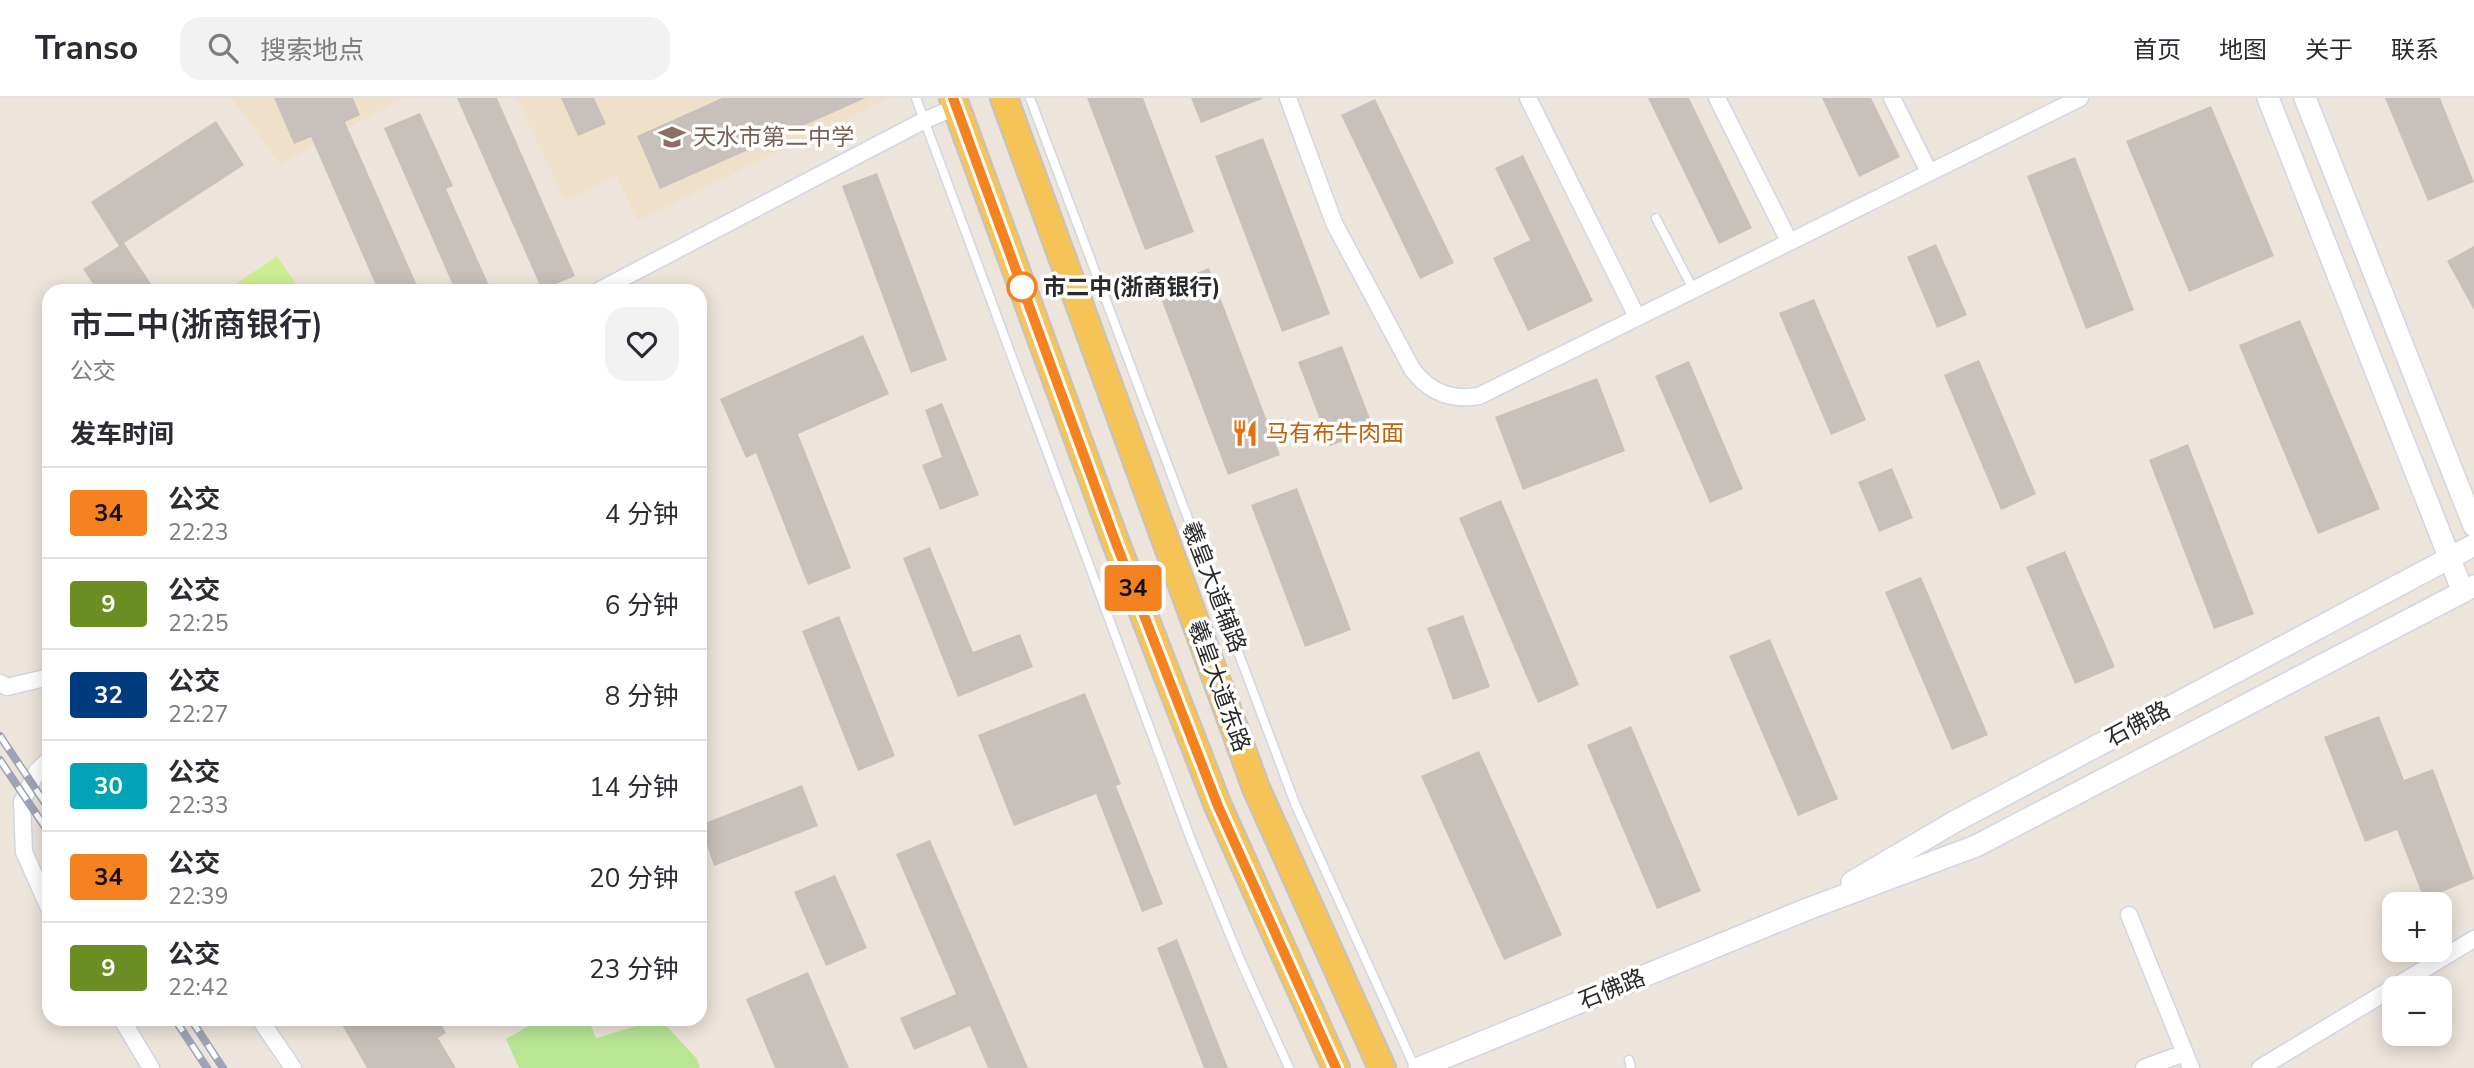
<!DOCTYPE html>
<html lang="zh">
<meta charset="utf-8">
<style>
:root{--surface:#fff;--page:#f2f2f3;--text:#2b2b33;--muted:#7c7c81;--line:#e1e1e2}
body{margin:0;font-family:"Nunito Sans","Noto Sans SC",sans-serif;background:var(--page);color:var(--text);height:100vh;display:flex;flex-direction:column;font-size:26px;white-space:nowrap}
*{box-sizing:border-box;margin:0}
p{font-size:23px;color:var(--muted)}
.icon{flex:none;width:38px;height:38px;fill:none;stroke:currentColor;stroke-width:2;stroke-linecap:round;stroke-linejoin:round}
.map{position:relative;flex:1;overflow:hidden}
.side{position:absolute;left:42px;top:186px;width:665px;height:742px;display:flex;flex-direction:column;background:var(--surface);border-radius:21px;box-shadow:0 4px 18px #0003}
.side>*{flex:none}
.badge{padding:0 14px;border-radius:5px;font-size:24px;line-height:46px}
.controls{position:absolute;left:2382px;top:794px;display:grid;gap:14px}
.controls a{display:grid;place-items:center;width:70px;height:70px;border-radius:14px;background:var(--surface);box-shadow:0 4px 18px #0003;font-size:35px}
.map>.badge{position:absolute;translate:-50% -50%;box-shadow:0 0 0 4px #fff}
h2{padding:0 28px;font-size:26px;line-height:63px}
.round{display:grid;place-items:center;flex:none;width:74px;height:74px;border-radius:21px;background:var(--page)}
.summary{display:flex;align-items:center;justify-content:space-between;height:119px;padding:0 28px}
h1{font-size:33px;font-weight:600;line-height:52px}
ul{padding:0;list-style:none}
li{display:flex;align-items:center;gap:21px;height:91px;padding:0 28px;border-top:2px solid var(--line)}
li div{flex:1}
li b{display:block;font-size:26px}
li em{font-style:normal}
li .badge{min-width:77px;font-weight:700;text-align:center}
header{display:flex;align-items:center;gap:42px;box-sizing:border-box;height:98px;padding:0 35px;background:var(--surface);border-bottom:2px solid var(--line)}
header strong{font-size:33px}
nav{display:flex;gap:38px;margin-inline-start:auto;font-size:24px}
.search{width:490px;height:63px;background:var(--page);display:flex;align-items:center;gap:18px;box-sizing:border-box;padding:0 24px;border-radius:21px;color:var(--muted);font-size:26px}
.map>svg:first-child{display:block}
</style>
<header>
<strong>Transo</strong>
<div class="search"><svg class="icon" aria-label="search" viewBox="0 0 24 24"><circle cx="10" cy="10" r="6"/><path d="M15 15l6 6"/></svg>搜索地点</div>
<nav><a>首页</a><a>地图</a><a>关于</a><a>联系</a></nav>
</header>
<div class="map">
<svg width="2474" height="970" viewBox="0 0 2474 970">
<rect width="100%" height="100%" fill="#ede4db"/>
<path fill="#efe0ca" d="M231,0h174l-125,66z
M516,0h373l-252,123 -20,-44 -52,23z"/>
<path fill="#b8e695" d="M541,921h47l8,19 64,-19 37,40 3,9h-181l-13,-29z"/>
<path fill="#ceee91" d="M277,158l23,34h-73z"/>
<path fill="#c8c1bb" d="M274,0h79l7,17 -15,7 74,168h-41l-67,-153 -17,7z
M457,0h40l78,178 -33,14z
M561,0h33l12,26 -28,12z
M722,0h144l-206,91 -23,-53z
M1087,0h56l51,134 -49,18z
M1191,0h71v1l-61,24z
M1648,0h41l63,130 -33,16z
M1822,0h49l29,59 -41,20z
M2385,0h55l34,84 -46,19z
M1375,1l79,164 -34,16 -79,-164z
M2211,8l63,150 -85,36 -63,-151z
M420,15l33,73 -7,3 45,101h-36l-71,-162z
M216,23l28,44 -120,78 31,47h-58l-14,-21 36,-23 -28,-44z
M1263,40l67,176 -48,18 -67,-176z
M1523,57l70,146 -65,30 -35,-73 37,-18 -35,-72z
M2075,59l59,153 -48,19 -59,-153z
M877,75l70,187 -36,13 -69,-187z
M1936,146l31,71 -30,13 -30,-71z
M2474,148v64l-27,-49z
M1209,170l71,187 -52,20 -71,-187z
M1814,201l52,121 -35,15 -52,-122z
M2300,222l80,189 -62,25 -79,-189z
M863,237l26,59 -91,40 53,134 -43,17 -52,-132 -10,5 -26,-59z
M1342,248l32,83 -44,17 -32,-84z
M1979,262l57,134 -35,16 -57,-135z
M1689,263l54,128 -33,14 -55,-127z
M1597,280l28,73 -102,39 -28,-73z
M942,305l37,92 -39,15 -18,-45 20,-8 -17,-47z
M2188,346l66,170 -40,15 -65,-169z
M1892,370l21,50 -34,14 -21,-50z
M1297,390l54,142 -46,17 -54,-142z
M1501,402l78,185 -41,18 -79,-185z
M930,449l43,105 47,-18 13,33 -75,30 -55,-139z
M2065,453l50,116 -40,17 -49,-117z
M1921,479l67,158 -36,15 -67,-158z
M1463,517l27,72 -37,13 -26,-72z
M839,518l56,140 -37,15 -56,-140z
M1770,541l68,160 -40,17 -69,-160z
M1085,595l36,91 -5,2 47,118 -21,8 -46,-118 -82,32 -36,-91z
M2379,618l25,64 29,-11 41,110 -50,20 -27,-69 -32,12 -41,-105z
M1631,628l70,165 -44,18 -70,-164z
M1479,653l83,184 -58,25 -83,-184z
M802,687l16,41 -104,40 -14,-41z
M930,742l98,228h-40l-18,-42 -56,24 -14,-32 56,-24 -60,-140z
M835,777l32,73 -41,18 -32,-74z
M1177,841l51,129h-24l-47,-120z
M808,874l41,96h-74l-29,-69z
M338,920h100l8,15 -8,5 18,30h-89z"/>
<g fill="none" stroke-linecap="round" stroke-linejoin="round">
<defs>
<path id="service" d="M916,0l275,742 50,122 48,106
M1030,0l266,708 119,262
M1656,120l37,71
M1629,962l2,8"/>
<path id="minor" d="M1288,0l46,125 78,146c17,23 39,32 67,27l601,-298
M1528,0l109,219
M1717,0l72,143
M1892,0l37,74
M600,192l323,-169 33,-14
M0,585l7,4 42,-10
M49,662l-12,11 -15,31 2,50 25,56
M2129,817l62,153
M121,920l30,50
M259,920l34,50
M2144,970l40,-15
M2260,970l214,-129"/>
<path id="tertiary" d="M2268,0l195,494
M2305,0l169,428
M1852,784l102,-60 520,-277
M1419,970l386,-158 171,-64 498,-260"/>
<path id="primary" d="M953,0l161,440 104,268 118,262
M1004,0l252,690 126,280"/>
</defs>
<use href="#service" stroke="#d1d6e4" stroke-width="11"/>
<use href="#minor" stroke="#d1d6e4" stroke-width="19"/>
<use href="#tertiary" stroke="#d1d6e4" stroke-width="24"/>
<use href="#primary" stroke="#c3c3c3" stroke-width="30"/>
<use href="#service" stroke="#fff" stroke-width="8"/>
<use href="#minor" stroke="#fff" stroke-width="16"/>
<use href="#tertiary" stroke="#fff" stroke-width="21"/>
<use href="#primary" stroke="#f6c357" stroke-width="26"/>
<defs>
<path id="rail" d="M0,638l49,73
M0,662l49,73
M174,920l33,50
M190,920l33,50"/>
</defs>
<use href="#rail" stroke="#9ea3b5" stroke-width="8"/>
<use href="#rail" stroke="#fff" stroke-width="5" stroke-dasharray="16" stroke-linecap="butt"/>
</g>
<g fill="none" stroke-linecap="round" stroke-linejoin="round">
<defs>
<path id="line" d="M953,0l161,440 104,268 118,262"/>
</defs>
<use href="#line" stroke="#fff" stroke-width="16"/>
<use href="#line" stroke="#f58220" stroke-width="10"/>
</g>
<defs>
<symbol id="school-bare" viewBox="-9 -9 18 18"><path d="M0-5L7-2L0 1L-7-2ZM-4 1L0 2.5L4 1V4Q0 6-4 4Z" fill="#8d6e63" stroke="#fff" stroke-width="2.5" paint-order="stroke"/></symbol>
<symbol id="restaurant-bare" viewBox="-9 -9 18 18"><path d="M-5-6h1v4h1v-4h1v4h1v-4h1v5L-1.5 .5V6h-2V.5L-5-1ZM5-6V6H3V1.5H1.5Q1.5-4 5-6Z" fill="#e8710a" stroke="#fff" stroke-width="2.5" paint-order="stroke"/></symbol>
</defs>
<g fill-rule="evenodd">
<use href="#school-bare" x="653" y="20" width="38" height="38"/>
<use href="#restaurant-bare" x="1226" y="316" width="38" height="38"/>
</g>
<circle fill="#fff" stroke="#f58220" stroke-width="3.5" cx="1022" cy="189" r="14"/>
<g text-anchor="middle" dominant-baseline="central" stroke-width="7" stroke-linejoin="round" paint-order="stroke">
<g font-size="23" fill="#785e54" stroke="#fff" text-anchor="start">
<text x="693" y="39">天水市第二中学</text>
</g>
<g font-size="23" font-weight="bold" fill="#2a2a2a" stroke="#fff" text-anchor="start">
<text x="1043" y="189">市二中(浙商银行)</text>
</g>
<g font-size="23" fill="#c56008" stroke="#fff" text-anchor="start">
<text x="1266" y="335">马有布牛肉面</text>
</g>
<g font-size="23" fill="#2a2a2a" stroke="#fff">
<text transform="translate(1214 489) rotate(69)">羲皇大道辅路</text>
<text transform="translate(1219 588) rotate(70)">羲皇大道东路</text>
<text transform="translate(2138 626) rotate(-28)">石佛路</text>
<text transform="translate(1612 891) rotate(-22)">石佛路</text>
</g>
</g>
</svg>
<div class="controls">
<a>+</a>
<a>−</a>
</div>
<b class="badge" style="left:1133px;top:490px;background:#f58220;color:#111">34</b>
<section class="side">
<div class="summary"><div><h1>市二中(浙商银行)</h1><p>公交</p></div><a class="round"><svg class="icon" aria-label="heart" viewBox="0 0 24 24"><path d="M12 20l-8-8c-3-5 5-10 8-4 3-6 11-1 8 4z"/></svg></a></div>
<h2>发车时间</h2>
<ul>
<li><span class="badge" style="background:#f58220;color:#111">34</span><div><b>公交</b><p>22:23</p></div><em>4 分钟</em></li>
<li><span class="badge" style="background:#6b8e23;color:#fff">9</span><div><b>公交</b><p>22:25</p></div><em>6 分钟</em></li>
<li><span class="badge" style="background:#003b80;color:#fff">32</span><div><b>公交</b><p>22:27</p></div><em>8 分钟</em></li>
<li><span class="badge" style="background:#00a3b4;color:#fff">30</span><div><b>公交</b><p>22:33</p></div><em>14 分钟</em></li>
<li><span class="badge" style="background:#f58220;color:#111">34</span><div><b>公交</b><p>22:39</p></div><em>20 分钟</em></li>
<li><span class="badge" style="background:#6b8e23;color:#fff">9</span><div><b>公交</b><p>22:42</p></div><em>23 分钟</em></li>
</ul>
</section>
</div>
